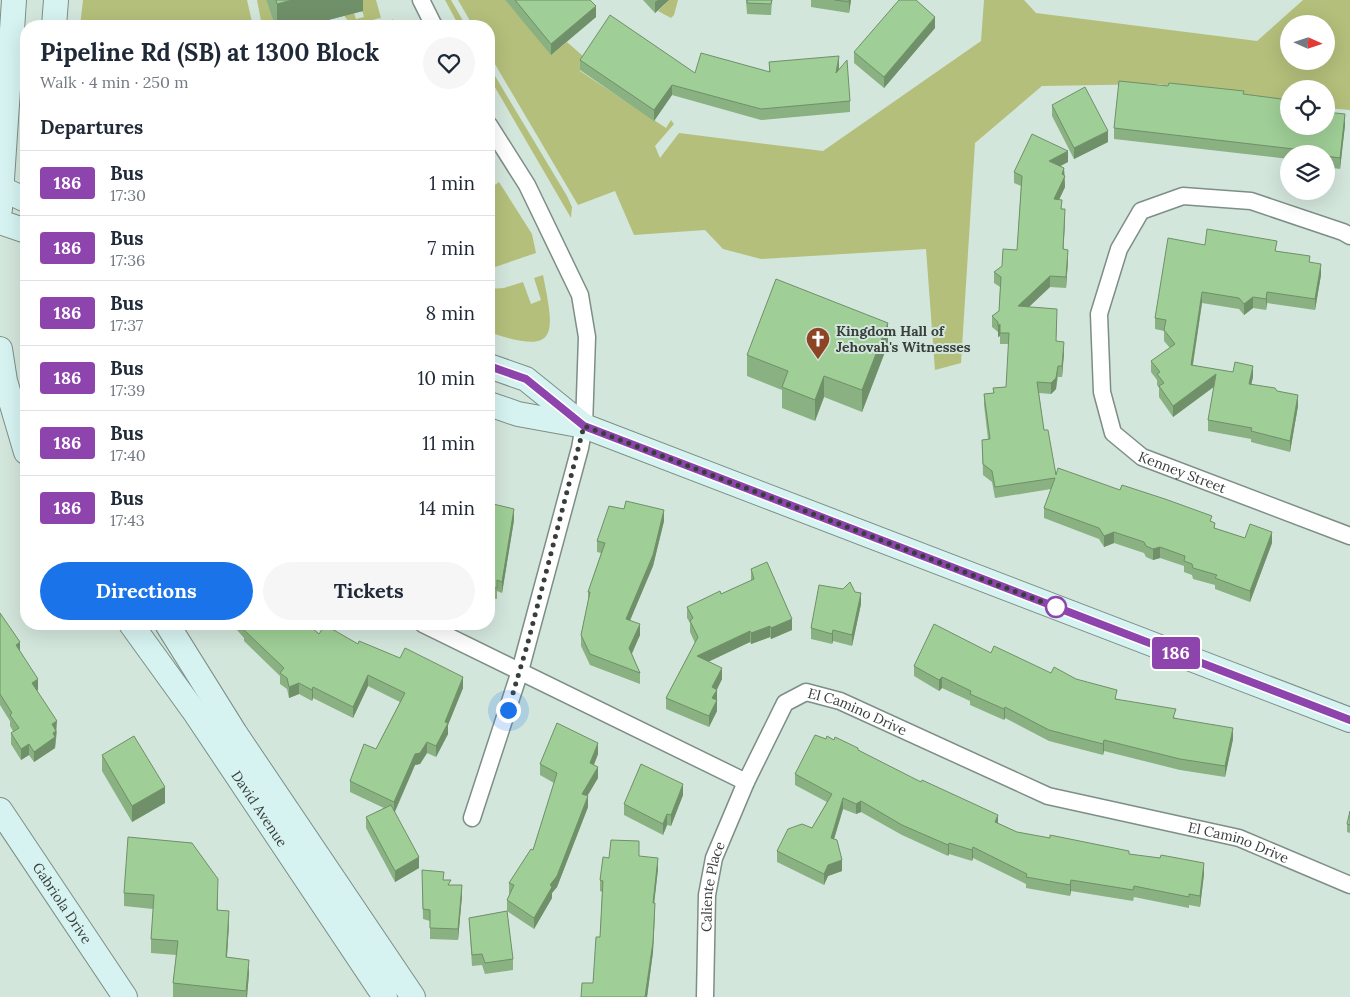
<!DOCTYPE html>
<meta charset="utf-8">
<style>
:root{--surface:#fff;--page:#f6f6f7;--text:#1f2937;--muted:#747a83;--line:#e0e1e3;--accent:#1a73e8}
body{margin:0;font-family:Lora,serif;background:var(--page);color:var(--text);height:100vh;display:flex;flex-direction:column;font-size:19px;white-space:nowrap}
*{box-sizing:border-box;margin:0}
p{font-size:16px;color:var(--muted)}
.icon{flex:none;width:28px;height:28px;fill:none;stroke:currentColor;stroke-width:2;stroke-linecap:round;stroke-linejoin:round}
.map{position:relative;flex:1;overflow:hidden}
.sheet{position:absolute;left:20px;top:20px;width:475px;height:610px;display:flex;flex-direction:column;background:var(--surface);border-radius:20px;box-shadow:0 5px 20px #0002}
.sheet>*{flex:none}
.badge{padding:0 10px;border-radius:4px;font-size:18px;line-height:32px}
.needle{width:32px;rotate:93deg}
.buttons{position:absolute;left:1280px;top:15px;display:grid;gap:10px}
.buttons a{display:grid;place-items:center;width:55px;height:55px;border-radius:50%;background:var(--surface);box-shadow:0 5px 20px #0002;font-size:25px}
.you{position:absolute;width:25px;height:25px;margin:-12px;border:4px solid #fff;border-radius:50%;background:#1a73e8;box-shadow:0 0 0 8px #1a73e833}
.map>.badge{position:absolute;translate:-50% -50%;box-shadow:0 0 0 2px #fff}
h2{padding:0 20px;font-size:19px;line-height:45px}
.round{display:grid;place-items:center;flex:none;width:52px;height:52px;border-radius:26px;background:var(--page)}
.summary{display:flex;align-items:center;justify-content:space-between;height:85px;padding:0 20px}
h1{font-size:24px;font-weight:700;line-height:38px}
.primary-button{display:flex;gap:10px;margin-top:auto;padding:10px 20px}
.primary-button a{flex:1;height:58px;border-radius:30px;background:var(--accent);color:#fff;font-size:20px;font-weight:700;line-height:58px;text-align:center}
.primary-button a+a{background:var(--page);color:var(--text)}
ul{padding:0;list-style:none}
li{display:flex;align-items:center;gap:15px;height:65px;padding:0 20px;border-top:1px solid var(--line)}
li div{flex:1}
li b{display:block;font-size:19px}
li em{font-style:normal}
li .badge{min-width:55px;font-weight:700;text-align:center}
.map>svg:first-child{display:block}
</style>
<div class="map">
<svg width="1350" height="997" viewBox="0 0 1350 997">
<rect width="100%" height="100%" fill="#d3e6dc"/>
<path fill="#b4bf7b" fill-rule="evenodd" d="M83,0h164l6,26h-173z
M257,0h9l9,26h-13z
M359,0h17l5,18c-13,2 -29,13 -37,-3l10,-2 2,6 8,-2z
M445,0h6l15,26h-7z
M458,0h47l47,54 15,-12 17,15 -4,14 86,57 5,-8 3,4 -19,22 5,12 19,-25 144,18 158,-110 3,-41h40l12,13 221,28 46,-41h47v110l-24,-2v-19h-37v16l-43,-4 -87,-17 -117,2 -67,57 -14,220 -26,7 -9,-121 -165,10 -38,-10 -18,-19 -71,5 -19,-44 -37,14 -89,-151v-28h-16zM1289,24h37v37h-37z
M669,0h9l-4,15 -3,3 -13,-7z
M489,66l78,130 5,11 -1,11 -82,-141z
M499,182l33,52 4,19 -41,14 -6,-1v-25l4,-3 -4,-7v-42z
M543,275c12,60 16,81 -54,57v-43l15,-1 19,-6 8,22 10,-4 -7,-22z"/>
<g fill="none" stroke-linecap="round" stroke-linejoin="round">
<defs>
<g id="street">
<path d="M421,0l13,26"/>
<path id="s1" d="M1350,236l-7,-4 -92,-31 -68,-5 -42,15 -22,38 -20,65 3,78 11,41 29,24 208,79"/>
<path d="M423,624l323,158"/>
<path d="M472,818l48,-147 60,-223 4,-22 3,-89 -7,-42 -53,-110 -38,-60"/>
<path id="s2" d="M705,997l2,-102 7,-37 32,-76 39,-79 21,-11 34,9 208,95 191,42 111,47"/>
</g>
<g id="secondary">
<path d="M54,26l2,-26"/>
<path d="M0,188l26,12"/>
<path d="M0,209l14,-209"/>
<path d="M0,222l26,9"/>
<path d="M0,349l5,32 21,71"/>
<path d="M489,366l37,13 57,46"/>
<path d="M489,404l29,10 66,12 766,294"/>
<path id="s3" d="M131,624l65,90 189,283"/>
<path d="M167,624l68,109 178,264"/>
<path id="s4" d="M0,810l125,187"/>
</g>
</defs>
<use href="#street" stroke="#7d8e86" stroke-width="19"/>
<use href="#secondary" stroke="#7d8e86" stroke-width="26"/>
<use href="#street" stroke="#fff" stroke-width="16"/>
<use href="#secondary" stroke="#d6f3f1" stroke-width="24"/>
</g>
<path fill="#89b181" d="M266,0h97v11l-58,15h-30z
M505,0h85l6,17 -45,38z
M643,0h26l-14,13z
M746,0h26l-1,15 -24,-1z
M811,0h40l-2,13 -38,-6z
M935,28l-51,60 -30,-25v-11z
M580,60l115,13 74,-1v-10l70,5v3l11,31v11l-89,8 -89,-25 -18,26 -74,-51z
M1244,94l45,32 56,-1 -5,44 -14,-2v-13h-37v5l-175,-20v-11z
M1052,105l56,37 -34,17 -22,-43z
M1068,162l-8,4 4,2 1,19 -6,13 6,20 -2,29 5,12 -2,27 -16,-1 -21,20 28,13 -1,21 8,12 -2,24h-4l-2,12 -5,5 -12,-1 5,37 12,45 64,15 92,32 3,6 30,10 27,5 -22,59 -35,-13v-4l-22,-6 -1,-4 -8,-3v-6l-24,-8 -7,2 -7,-3 -2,-4 -30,-10 -10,4 -5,-8 -55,-21v-10l7,-19 -56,9 -3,-16 -9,-7 -1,-35 6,-1 -4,-34v-11l9,-1v-5l13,-1 3,-43h-9v-8l-2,1v-5l-6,-5v-11l7,-5 1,-24 -6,-4v-11l8,-6 15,-16 4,-64 -7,-3v-11z
M1205,245l72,6 33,11 11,13 -6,35 -48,-7 -1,7 -13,-2 -9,7 -5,-6 -37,-6 -9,62 60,12 -2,7 26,7 21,15 -8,46 -39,-10v-3l-43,-8v-11l6,-33 -41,30 -14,-20v-9l-2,-3v-5l-6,-8v-11l19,-13 -6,-7v-10l-9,-2v-11z
M888,344l-26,68 -38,-15 -9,24 -33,-13v-18l-35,-14v-21z
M489,503l25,17 -12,73 -5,-2v8l-8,-1z
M664,521l-11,45 -23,54 10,15 -8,19 8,19v11l-50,-19 -9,-19v-11l7,-34v-9l13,-39 -4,-1v-11z
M751,569l41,61 -21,9 -1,-2 -19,7 -1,-2 -42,20 14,17 -6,11h1v21l-8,16 -43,-18v-11l29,-55 -5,-11v-9l-3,-5v-11l34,-13 30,-13z
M855,592l6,12 -9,42 -19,-5 -1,3 -21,-5v-11z
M0,613l20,39 18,38 -1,1 20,41 -2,16 -21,14 -5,-7 -8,5 -10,-16v-11l2,-2 -3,-5v-5l-10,-16z
M237,624h70l12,10 39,10 105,44 -15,37v9l-12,23 -9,-4 -7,11 -5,1 -20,47 24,56 -24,14 -29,-54v-11l18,-9 -34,-16v-11l26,-32 24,-47 -32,-16 -15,32 -40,-20 -1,3 -13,-7 -10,4 -2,-9 -7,-5v-8l-36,-35v-3l-7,-8z
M991,653l60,20 66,26 59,19 57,21 -8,38 -45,-7 -76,-19 -1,4 -54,-14 -44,-23 -1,2 -34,-15v-4l-28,-13 -3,3 -25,-15v-10z
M826,739l32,11 140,73 19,9 112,22 75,20 -4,33 -11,-2v3l-55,-11 -1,4 -62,-10 -1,5 -44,-8v-4l-53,-26 -1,3 -23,-7 -1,2 -46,-21 -41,-23 -5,2 -13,-5 -9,30 8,32 -14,5 -4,9 -47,-23v-11l35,-23 15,-26 -32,-17v-11z
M598,754l-4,11 4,13 -11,18 1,11 -31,80 -5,6v5l-18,31 -27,-18 6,48v11l-28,4 -3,-9 -10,1 -3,-48 38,-7v-11l3,-6h-1v-11l24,-33 21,-67 -14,-8v-11z
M102,755l63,48 -33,19 -30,-51z
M683,795l-12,31 -4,-1 -4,10 -39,-20v-11z
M1350,811v22l-3,-1v-8z
M639,856l19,13 -4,34 1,11 -2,38 -6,45h-66l12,-14 7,-46 2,-45 -2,-1v-11l9,-22z
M444,880l18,16 -4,44 -28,-1v-18l-7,-2 -1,-38z
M218,892v18l11,14 -2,33 22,16 -2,24h-74v-14l3,-28 -25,-2v-14l2,-30 -29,-3v-13z"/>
<path fill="#6f9069" d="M292,0h71v11l-58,15h-28v-22z
M658,0h11l-14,13v-11z
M849,0h2l-2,13z
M596,6v11l-45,38v-11z
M935,17v11l-51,60v-11z
M839,56v11l-3,17v-11z
M672,85v10l-18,26v-11z
M1345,114v11l-5,44v-11z
M1108,131v11l-34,17v-11z
M1068,151v11l-19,10v-11z
M1064,168l1,19 -11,23v-11z
M492,207v29l-3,2v-30z
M1065,209v11l-2,40v-11z
M1068,250v11l-2,27v-11z
M1321,264v11l-6,35v-11z
M1050,276v11l-32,30v-11z
M1202,292v11l-11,72v-10z
M1267,292v11l-1,7v-11z
M1253,297v11l-9,7v-11z
M888,323v21l-26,68v-22z
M1000,324v12l-2,1v-11z
M1064,342v11l-2,24v-11z
M1058,366l-2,23 -5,5v-11z
M1253,366v11l-4,18v-11z
M1216,374v11l-43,32v-11z
M824,376v21l-9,24v-21z
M1298,395v11l-8,46v-11z
M514,509v11l-12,73v-11z
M664,510v11l-11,45 -27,64v-11z
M1114,532v11l-10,4v-11z
M1272,532v11l-22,59v-11z
M1160,547v11l-7,2v-11z
M861,593v11l-9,42v-11z
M792,619v11l-21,9v-11z
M640,624v11l-11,24v-11z
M770,626v11l-19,7v-11z
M833,630v11l-1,3v-10z
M750,631v11l-53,25v-11z
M20,642v11l-4,-8z
M722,668v11l-8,17 3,-6v21l-8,16v-11l3,-7v-22z
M368,675v11l-15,32v-11z
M463,677v11l-15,37v9l-12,23v-11l9,-24z
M942,677v11l-3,3v-11z
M38,679v11l-6,4v-11z
M299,683v11l-10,4v-11z
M313,687v11l-1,3v-11z
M1005,707v11l-1,2v-11z
M57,721l-2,27 -21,14v-10l18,-28z
M1233,728v11l-8,38v-11z
M1104,740v11l-1,4v-11z
M427,742v11l-7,11 -5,1 -21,48v-11l21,-48z
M598,743v11l-8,20v-11z
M29,744v11l-8,5v-11z
M598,767v11l-16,27v-11z
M683,784v11l-12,31v-11z
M165,787v16l-33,19v-16z
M588,796v11l-31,80 -5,6v5l-18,31v-11l16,-33z
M843,798v11l-12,40v-11z
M861,801v11l-5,2v-10z
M667,814v11l-4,10v-11z
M998,815v11l-3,-4z
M949,843v11l-1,2v-11z
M973,847v11l-1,3v-11z
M419,857v11l-24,14v-11z
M658,858v11l-5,45v-11z
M842,860v11l-14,5 -4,9v-11l4,-9z
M1204,863v11l-4,33v-11z
M1071,880v11l-1,5v-11z
M462,885v11l-4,44v-11z
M655,903l-2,49 -6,45h-2z
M229,911v13l-3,47v-14z
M249,960v13l-2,24h-1z"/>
<path fill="#9fce96" stroke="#6f9069" d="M276,0h16l-15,4z
M515,0h75l6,6 -45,38z
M747,0h25l-1,4 -24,-1z
M835,0h14v2z
M899,0h17l19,17 -51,60 -30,-25z
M610,15l85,58 6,-20 69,19 -1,-10 70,-6 -3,17 11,-13 3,41 -89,8 -89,-24 -18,25 -74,-50z
M393,20l3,6h-17z
M1119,81l49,5 1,-3 75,8 -1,3 46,6v26h37v-14l19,2 -5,44 -14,-2v-2l-25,-1 1,-3 -188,-22z
M1085,87l23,44 -34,17 -22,-43z
M1032,134l36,17 -19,10 15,7 -2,6 3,2 -11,23 8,1 -1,9h4l-2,40 5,1 -2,27 -16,-1 -32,30 39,3 -1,32 8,1 -2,24h-4l-2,12 -5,5 -14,-1 7,48h4l8,45 2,-7 62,22 2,-5 43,14 47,17 -2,5 5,2 -1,5 31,10 5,-14 22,8 -22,59 -35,-13 2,-3 -24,-7 -1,-4 -8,-3 1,-5 -25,-9 -7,2 -7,-3 -2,-4 -30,-10 -10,4 -5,-8 -55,-20 11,-30 -60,9 -3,-16 -9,-7 -1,-24 8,-1 -6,-45 10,-1 -1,-5 13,-1 3,-54h-9v-9l-2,2v-4l-6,-6 7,-5 2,-34 -7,-5 8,-6 1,-17 14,1 5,-74 -8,-4z
M489,201l3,6 -3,1z
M1207,229l70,12 -2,10 35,5 -1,6 12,2 -6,35 -48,-7 -1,7 -13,-2 -9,7 -5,-6 -37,-6 -11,73 42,7 2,-10 18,4 -4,18 26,4 2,3 21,4 -8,46 -39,-10 1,-3 -44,-8 8,-46 -43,32 -14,-20 5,-3 -7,-9 3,-2 -9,-11 24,-17 -11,-14 2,-10 -11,-2 13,-80 37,7z
M776,279l112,44 -26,67 -38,-14 -9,24 -33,-13 6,-16 -41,-16z
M626,501l38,9 -11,45 -27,64 14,5 -11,24 11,25 -50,-19 -9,-19 9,-43h-2l17,-49 -8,-2 12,-35 15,3z
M489,503l25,6 -12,73 -5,-2v8l-8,-1z
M767,562l25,57 -21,9 -1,-2 -19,7 -1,-2 -53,25 25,12 -10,19 5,3 -5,8 5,2 -8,16 -43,-18 32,-61 -8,-16 3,-3 -6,-11 33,-16 1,3 33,-15 -3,-10z
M850,582l5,10 6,1 -9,42 -19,-5 -1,4 -21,-6 8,-43 24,4z
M0,613l20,29 -4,3 22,34 -6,4 25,38 -5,3 4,7 -3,2 2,4 -21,15 -5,-8 -8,5 -10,-16 8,-5 -9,-13 2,-2 -12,-19z
M241,624h66l12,10 6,-9 33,19 1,-3 41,17 5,-10 58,29 -18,45 3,1 -12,23 -9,-4 -7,11 -5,1 -21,48 -44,-21 14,-37 12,5 29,-56 -37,-18 -15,32 -40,-20 -1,3 -13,-7 -10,4 -2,-9 -7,-5 4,-5 -40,-38 1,-2z
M934,624l57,29 3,-7 57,27 3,-6 22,12 41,11 -2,9 61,10 -3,9 60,10 -8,38 -45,-7 -76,-19 -1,4 -54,-14 -44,-23 -1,2 -34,-15 1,-3 -29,-14 -3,3 -25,-14z
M557,723l41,20 -8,20 8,4 -16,27 6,2 -31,80 -7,9 2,2 -18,31 -27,-18 7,-15 -5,-2 22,-34 2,1 24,-77 -17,-9z
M815,735l11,4 1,-3 7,4 1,-3 23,11v2l63,32 1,-2 76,35 -3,7 22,10 33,6v-3l79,16v3l31,4 1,-3 43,8 -4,33 -11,-2v3l-55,-11 -1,4 -62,-10 -1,5 -44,-8 1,-3 -54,-27 -1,3 -23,-7 -1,2 -46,-20 -41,-24 -5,3 -13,-6 -12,40 6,2 5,20 -14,5 -4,9 -47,-23 11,-22 14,-5 10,4 20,-34 -37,-20z
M134,736l31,51 -33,19 -30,-51z
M641,764l42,20 -12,31 -4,-1 -4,10 -39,-20z
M391,805l28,52 -24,14 -29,-54z
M1350,811v14l-3,-1z
M128,837l64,6 26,36 -1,31 12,1 -3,46 23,3 -3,31 -73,-8 5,-42 -27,-2 3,-44 -30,-2z
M611,840l28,1v15l19,2 -5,45h2l-2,39 -8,55h-64l1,-14h11l3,-46h4l3,-56 -3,-1 3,-23 6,1z
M422,870l22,2 -1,8h8l-3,5h14l-4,44 -28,-1v-18l-7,-1z
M507,911l6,48 -28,4 -3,-9 -10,1 -3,-37z"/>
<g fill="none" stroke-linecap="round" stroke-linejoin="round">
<defs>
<path id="line" d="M489,366l37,13 58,47 766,294"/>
</defs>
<use href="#line" stroke="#fff" stroke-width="11"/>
<use href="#line" stroke="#8e44ad" stroke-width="8"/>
<path stroke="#373e3b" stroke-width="5" stroke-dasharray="0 9" d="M508,710l19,-64 57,-220 474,182 -2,-1"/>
</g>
<defs>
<symbol id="church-pin" viewBox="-11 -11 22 30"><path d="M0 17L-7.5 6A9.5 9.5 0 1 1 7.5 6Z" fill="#8c4425" stroke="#d3e6dc"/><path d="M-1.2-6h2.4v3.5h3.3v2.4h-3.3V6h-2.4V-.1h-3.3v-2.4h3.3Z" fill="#fff"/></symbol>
</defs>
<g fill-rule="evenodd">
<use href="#church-pin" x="804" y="325" width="28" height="38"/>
</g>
<circle fill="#fff" stroke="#8e44ad" stroke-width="2.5" cx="1056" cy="607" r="10"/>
<g text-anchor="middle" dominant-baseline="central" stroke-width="4" stroke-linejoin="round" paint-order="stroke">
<g font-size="14" font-weight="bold" fill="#373e3b" stroke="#d3e6dc" text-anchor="start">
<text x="836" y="331">Kingdom Hall of<tspan x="836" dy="16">Jehovah's Witnesses</tspan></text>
</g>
<g font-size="14" fill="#373e3b" stroke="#d3e6dc">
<text stroke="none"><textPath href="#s1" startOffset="531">Kenney Street</textPath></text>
<text stroke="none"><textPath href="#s2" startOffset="389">El Camino Drive</textPath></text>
<text stroke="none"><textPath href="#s3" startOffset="225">David Avenue</textPath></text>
<text stroke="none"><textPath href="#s2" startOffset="794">El Camino Drive</textPath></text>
<text stroke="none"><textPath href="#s2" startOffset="111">Caliente Place</textPath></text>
<text stroke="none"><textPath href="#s4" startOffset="112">Gabriola Drive</textPath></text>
</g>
</g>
</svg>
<div class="buttons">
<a><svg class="needle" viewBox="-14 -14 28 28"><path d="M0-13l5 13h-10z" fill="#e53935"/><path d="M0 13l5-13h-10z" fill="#747a83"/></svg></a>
<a><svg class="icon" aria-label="locate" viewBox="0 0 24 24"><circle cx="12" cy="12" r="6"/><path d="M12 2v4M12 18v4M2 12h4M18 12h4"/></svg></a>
<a><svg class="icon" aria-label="layers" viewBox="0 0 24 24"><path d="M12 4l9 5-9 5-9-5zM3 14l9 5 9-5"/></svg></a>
</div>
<div class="you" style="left:508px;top:710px"></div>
<b class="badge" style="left:1176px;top:653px;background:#8e44ad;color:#fff">186</b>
<section class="sheet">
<div class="summary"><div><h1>Pipeline Rd (SB) at 1300 Block</h1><p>Walk · 4 min · 250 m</p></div><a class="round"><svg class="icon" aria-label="heart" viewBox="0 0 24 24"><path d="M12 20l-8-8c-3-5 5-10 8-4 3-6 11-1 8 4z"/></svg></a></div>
<h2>Departures</h2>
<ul>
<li><span class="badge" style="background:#8e44ad;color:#fff">186</span><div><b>Bus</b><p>17:30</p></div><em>1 min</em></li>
<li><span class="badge" style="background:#8e44ad;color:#fff">186</span><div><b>Bus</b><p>17:36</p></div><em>7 min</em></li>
<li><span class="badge" style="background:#8e44ad;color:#fff">186</span><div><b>Bus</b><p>17:37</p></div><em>8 min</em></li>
<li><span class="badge" style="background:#8e44ad;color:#fff">186</span><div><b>Bus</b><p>17:39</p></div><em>10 min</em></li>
<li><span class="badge" style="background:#8e44ad;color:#fff">186</span><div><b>Bus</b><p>17:40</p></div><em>11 min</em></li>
<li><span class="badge" style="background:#8e44ad;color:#fff">186</span><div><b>Bus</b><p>17:43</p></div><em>14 min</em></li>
</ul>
<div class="primary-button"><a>Directions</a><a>Tickets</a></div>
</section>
</div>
